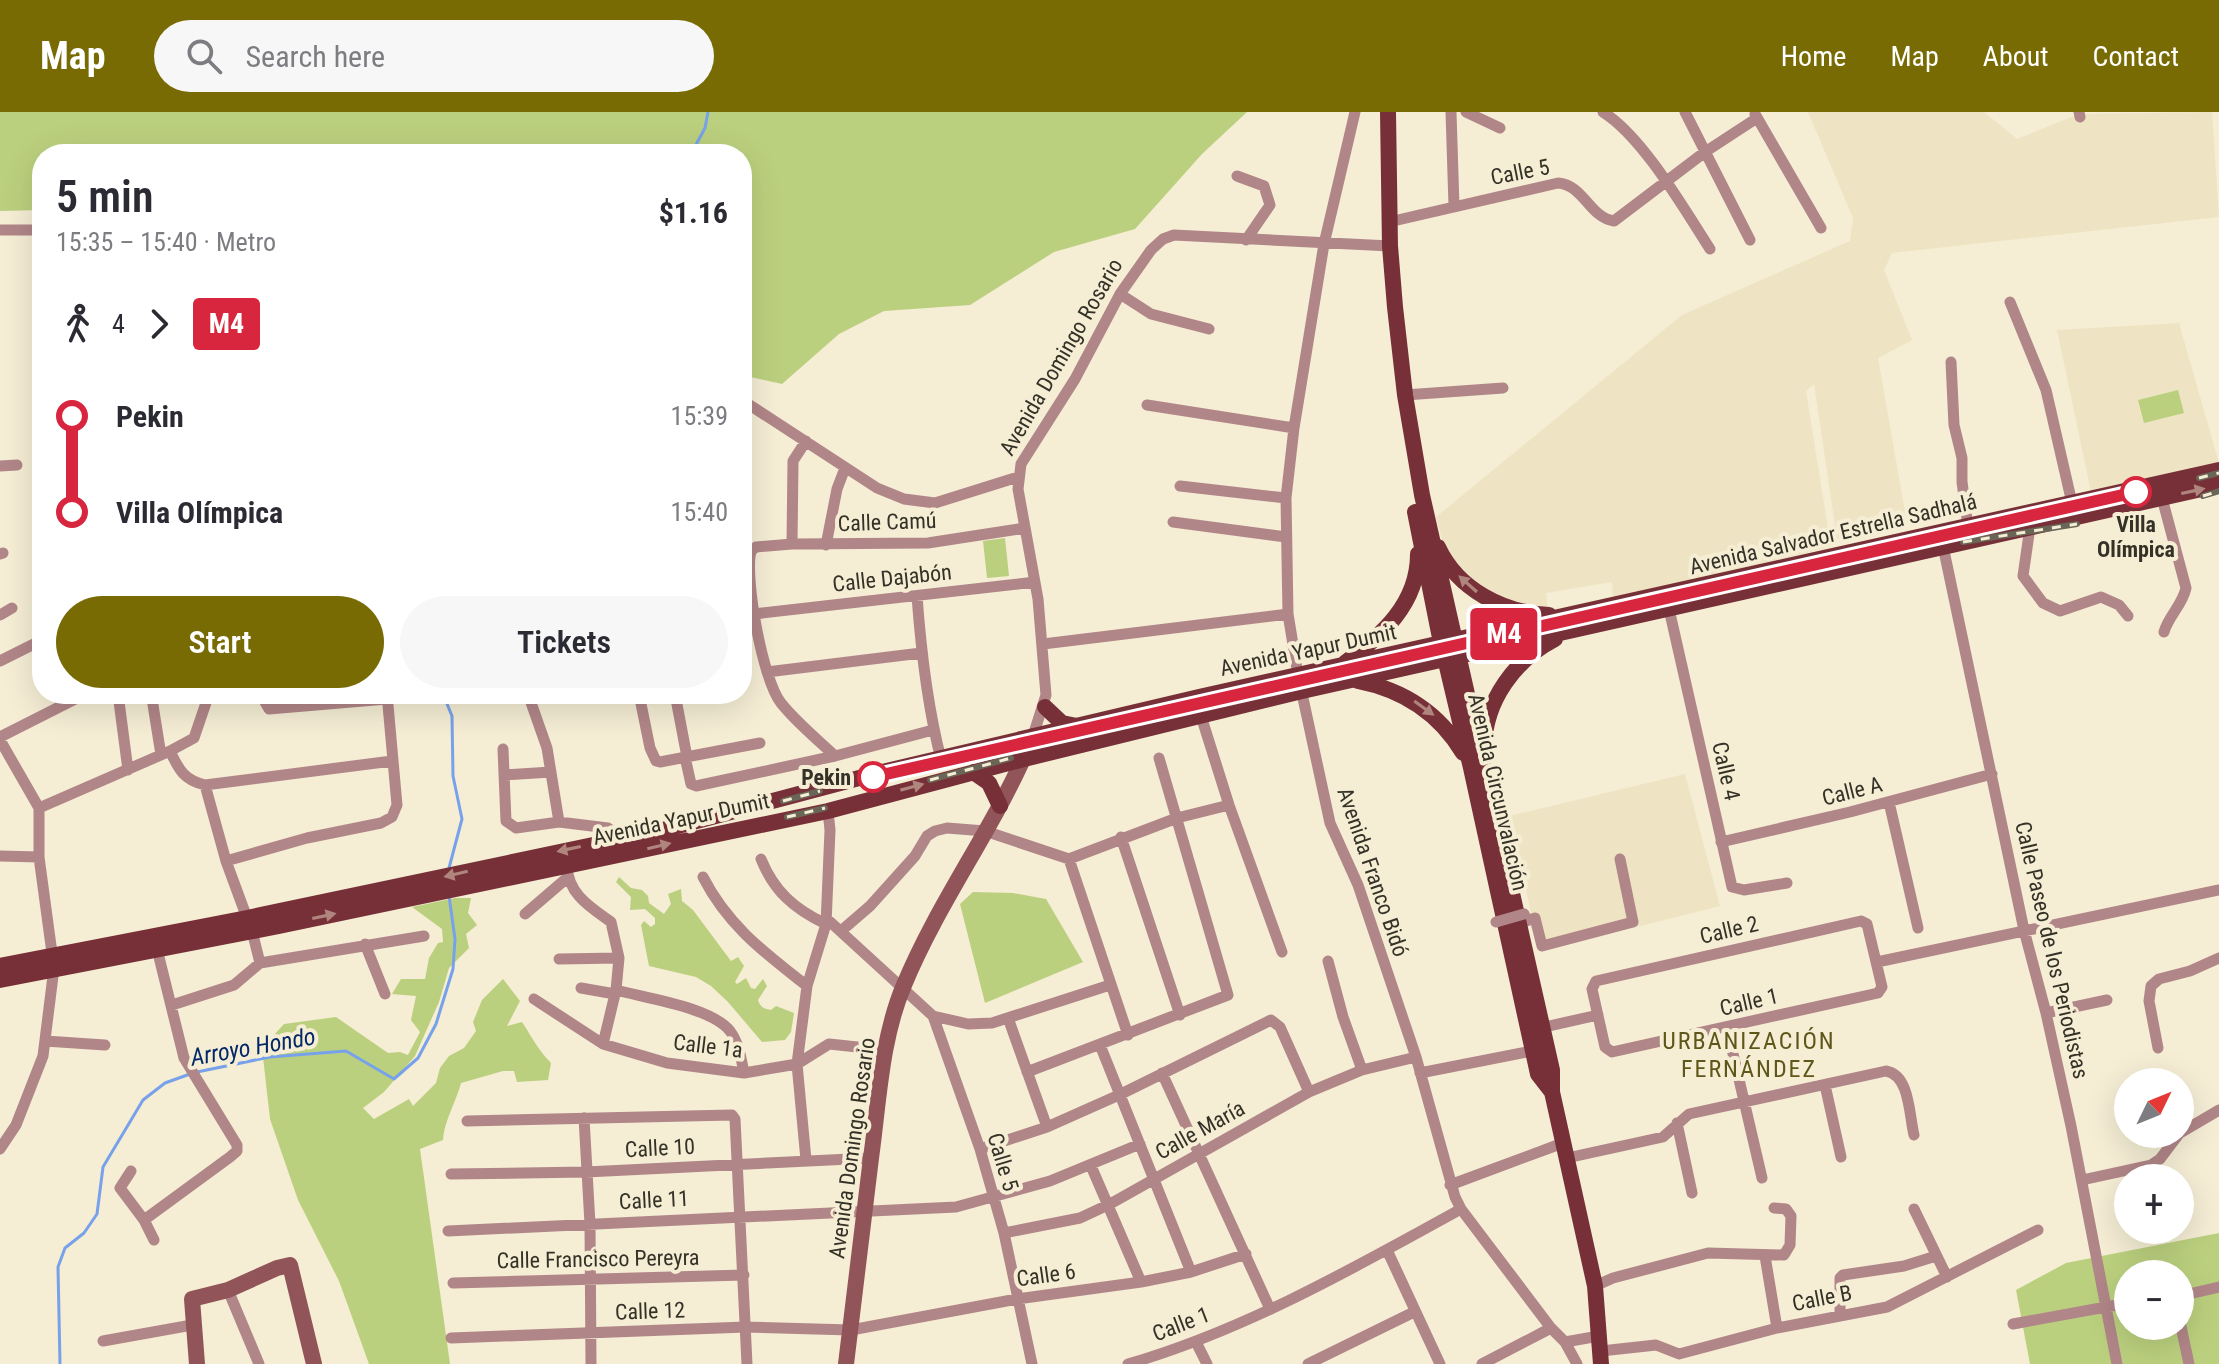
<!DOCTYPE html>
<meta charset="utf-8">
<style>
:root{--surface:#fff;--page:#f7f7f7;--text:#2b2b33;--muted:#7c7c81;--accent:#786b04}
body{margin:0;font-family:"Roboto Condensed",sans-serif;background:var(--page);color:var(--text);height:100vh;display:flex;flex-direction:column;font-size:30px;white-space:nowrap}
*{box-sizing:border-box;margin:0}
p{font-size:26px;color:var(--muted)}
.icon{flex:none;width:44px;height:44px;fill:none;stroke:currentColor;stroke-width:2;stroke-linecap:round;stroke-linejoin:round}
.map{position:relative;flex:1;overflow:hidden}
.details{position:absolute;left:32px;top:32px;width:720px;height:560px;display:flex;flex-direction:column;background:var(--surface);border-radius:32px;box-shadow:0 8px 32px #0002}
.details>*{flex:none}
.badge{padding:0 16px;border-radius:6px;font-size:28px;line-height:52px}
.needle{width:52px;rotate:47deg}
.controls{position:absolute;left:2114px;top:956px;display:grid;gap:16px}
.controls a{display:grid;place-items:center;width:80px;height:80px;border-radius:50%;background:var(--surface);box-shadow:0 8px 32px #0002;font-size:40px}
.map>.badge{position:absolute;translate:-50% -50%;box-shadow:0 0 0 4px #fff}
.legs{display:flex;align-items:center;gap:12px;height:88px;padding:0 24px;font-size:26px}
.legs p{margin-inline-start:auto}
.headline{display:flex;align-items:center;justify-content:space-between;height:136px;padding:0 24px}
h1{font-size:44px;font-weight:600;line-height:60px}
.cta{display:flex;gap:16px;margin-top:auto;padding:16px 24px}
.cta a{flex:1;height:92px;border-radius:48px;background:var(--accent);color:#fff;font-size:32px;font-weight:600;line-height:92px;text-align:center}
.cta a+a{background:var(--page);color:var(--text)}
ul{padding:0 24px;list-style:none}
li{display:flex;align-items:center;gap:28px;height:96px;font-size:30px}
li i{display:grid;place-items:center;width:12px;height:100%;margin:0 10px;background:currentColor}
li i::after{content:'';width:20px;height:20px;margin:-10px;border:6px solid;border-radius:50%;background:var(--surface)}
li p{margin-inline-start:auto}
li:first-child i{background:linear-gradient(#0000 50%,currentColor 0)}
li:last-child i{background:linear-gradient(currentColor 50%,#0000 0)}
header{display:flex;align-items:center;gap:48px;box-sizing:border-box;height:112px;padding:0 40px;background:var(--accent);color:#fff}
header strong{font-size:38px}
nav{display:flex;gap:44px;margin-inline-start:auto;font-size:28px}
.search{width:560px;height:72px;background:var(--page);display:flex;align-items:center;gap:20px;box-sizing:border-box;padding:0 28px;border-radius:44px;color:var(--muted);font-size:30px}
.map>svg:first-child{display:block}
</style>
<header>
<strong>Map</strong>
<div class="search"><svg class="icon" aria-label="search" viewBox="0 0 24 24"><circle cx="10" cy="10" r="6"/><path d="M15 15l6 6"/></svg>Search here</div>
<nav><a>Home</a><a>Map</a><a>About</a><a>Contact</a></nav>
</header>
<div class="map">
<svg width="2219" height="1252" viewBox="0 0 2219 1252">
<rect width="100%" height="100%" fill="#f5edd4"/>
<path fill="#eee4c3" d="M1808,0h176l33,27 62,-25 133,-2 7,105 -327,36 -8,17 28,70 -34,18 29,165 -70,16 -23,-155 -8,7 25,156 -218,51 -1,-16 -66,11 2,16h-17l-46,-18 -30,-29 -13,-23 -6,-22 246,-202 168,-74 3,-23z
M2179,211l40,140 -128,29 -34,-162z
M1685,662l35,132 -180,45 -31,-135z"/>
<path fill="#bbd07e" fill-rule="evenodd" d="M0,0h1247l-45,42 -67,75 -81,23 -84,53 -86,6 -45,23 -57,50 -40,-9v-221h-700v56l-42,1z
M2178,278l6,23 -40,10 -6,-23z
M1005,426l4,38 -22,2 -4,-37z
M619,765l12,11 11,2 6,6 1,7 15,11 7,-10 -3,-10 13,-5 1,12 11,9 38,51 7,-4 6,9 -9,16 2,2 9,-6 5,10 4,1 8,-10 4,7 -9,14c2,7 6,9 13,10l5,-4 18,7 -3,19 -6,8 -23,2 -34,-40 -17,-16 -15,-9 -47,-11 -8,-41 3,-4 7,6 4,-3v-6l-10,-9 -15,1 1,-13 -15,-15z
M973,780l40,1 33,6 37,63 -98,41 -25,-99z
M455,786h16l-3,15 9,12 -11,9 3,14 -20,20 -10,34 -24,54 -31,36 -21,16 11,11 35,-20 4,7 23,-23 4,-15 9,-12 15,-8 12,-17 -3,-9 9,-22 21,-21 17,22 -13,25 15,-4c10,15 16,28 29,41l-3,17 -31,2 -3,-11h-11l-42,12c-5,19 -17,38 -18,57l-23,9 30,215h-81l-30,-83 -41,-81 -28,-81 -8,-71 22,-24 52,-7 52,36 12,-1 8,3 12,-23 -9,-12 5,-24 -24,-2 9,-15h24l4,-21 9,-15 5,-1 -1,-13 -30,-22z
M2219,1121v131h-189l-14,-74 50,-27zM2128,1162h52v52h-52z"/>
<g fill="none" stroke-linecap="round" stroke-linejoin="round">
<path stroke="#77a2eb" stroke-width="3" d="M691,42l14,-26 3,-16
M443,582l9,22 1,60 9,43 -13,49
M197,960l73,-15 76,-6 48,28 24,-21 18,-34 17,-55 2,-30 -6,-43
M60,1252l-2,-97 7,-19 19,-15 13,-19 6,-47 40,-67 22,-17 25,-9"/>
<path stroke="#b18688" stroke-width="11" d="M1355,0l-31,132 -30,184 -8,70 2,116 10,61 32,148 28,62 58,172 39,140 6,12 90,119 14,14 12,22
M1451,0l3,94
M1466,0l34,16
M1603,0c40,25 81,97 107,137
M1685,0l65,128
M2079,0l1,5
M1755,2l66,114
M1237,64l27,10 6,19 -24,35
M1389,110l169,-39c26,2 31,34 56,38l91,-69 52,-34
M0,118h42
M1120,182l31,20 58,15
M2010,190l36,88 26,113
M1951,250l3,63 8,33v24l6,44
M1405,283l98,-7
M742,288l135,88 27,11 31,4 83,-26
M1147,293l147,23
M0,354l17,-1
M1180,374l106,12
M42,385v11
M2162,386l24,90c-4,18 -17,27 -22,44
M1173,410l113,15
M2030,415l-7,49 20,27 17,8 41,-14 18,8 9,11
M792,432l1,-83 13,-20
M826,433l11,-56 8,-21
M1943,434l81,384 22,83 25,113 46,238
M0,442l3,-1
M917,484c4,55 10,109 24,163
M1669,497l63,278 12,3 43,-7
M754,502l281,-32
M0,503l12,-7
M1043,532l245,-30
M0,549l42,-21
M767,560l154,-19
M118,582l10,76
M153,582v11l8,50
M265,582v8l4,7 118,-10
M528,582l19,54 12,74 49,6 15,10
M639,582l11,54 6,13 4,1 100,-19
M675,582l12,63
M1201,604l28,89 53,147
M1033,624l13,-41 -8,-96 -20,-110 3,-25 54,-85 45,-85 31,-44 12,-11 11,-4 216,11
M0,625l85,-43
M0,628l39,68v49l15,111 -11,88 -27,69 -16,24
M503,637l3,72 10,7 43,-6
M170,639c9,19 14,29 35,34l187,-24
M835,644c-18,-17 -39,-34 -54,-53 -18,-22 -37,-125 -30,-152l5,-4 36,-3 136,-1 97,-15
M685,645l6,27 5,2 139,-30 98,-26
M504,663l47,-3
M205,673l21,76 21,57
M1889,690l29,126
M39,696l131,-57 24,-13 15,-44
M1121,725l59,178
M1721,730l129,-30 142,-38
M0,744l39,1
M761,747c13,32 33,50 65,65
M1069,747l59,176
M226,749l81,-23 74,-15 11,-6 5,-12 -10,-111
M567,754c1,28 23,41 44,56l8,36 -3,32 -13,54
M703,765c25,49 62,76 104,109
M525,802l42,-36
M1524,802l2,7 9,-3 7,28 91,-24 -13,-63
M827,807l106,97 47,133 24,84 28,131
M1861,809l6,3 15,63 -4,6 -266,59 -7,-5 -13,-58 4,-8z
M252,819l8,32 164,-27
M841,819l29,-25 45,-50 12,-20 8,-5 12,-3 38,3 84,28 108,-41 52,-13
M365,832l20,50
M559,847l60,-1
M1328,849l15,56 19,53
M1877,850l342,-72
M581,876l34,6
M616,878c29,8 95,17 114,41 9,12 11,27 14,42
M534,887l69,45 64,19 77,10 53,-9 32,-20 57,6
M172,893l62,-20 26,-22
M2046,901l61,-13
M933,904l35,8 24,-1 118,-38
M1008,906l39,109
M1727,916l35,150
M1536,917l62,-14
M45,929l60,4
M1100,933l91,227
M2158,936l-9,-47 2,-15 8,-7 31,-8 29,-13
M1027,960l201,-77 -69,-237
M1162,961l108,236
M1420,961l112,-22
M1825,973l16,72
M584,1006l6,106 1,140
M467,1009l265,-6 3,4 12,245
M1677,1011l15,70
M2180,1021l39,-23
M980,1037l67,-22 72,-32 152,-75 9,7 29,65
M1567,1046l96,-21 26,-23 197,-43c24,4 23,44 28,64
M806,1048l-9,-96 10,-78 19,-62 4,-94 -2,-19
M1091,1054l50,116
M131,1059l-11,17 24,32
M451,1062l135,-2 285,-14
M2082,1068l69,-15 9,-6 19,-25
M1450,1073l113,-42
M1914,1097l33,68
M448,1119l508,-24 94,-26 90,-37
M1004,1121l76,-15 30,-14 199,-112 53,-22 54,-13
M154,1128l-10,-20 86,-63 7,-6v-6l-53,-87 -27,-109
M1387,1138l53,114
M1765,1144l12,72
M453,1171l291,-8
M1595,1174l18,-8 95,-25 76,2 6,-10 1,-29 -5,-7 -12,-1
M228,1178l31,74
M2180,1184l39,-9
M1840,1202v-36l3,-3 61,-9 32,-10
M2180,1210l9,42
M2013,1212l115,-21
M451,1226l295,-11 105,3 166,-31 124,-17 50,-10 55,-18
M103,1229l89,-16
M1196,1230l11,22
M1565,1230l34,-6
M1601,1239l55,-6 23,9 98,-26 110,-21 151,-77
M1128,1252c117,-34 226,-96 333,-155
M1308,1252l106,-52
M1482,1252l69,-36"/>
<path stroke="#905459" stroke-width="16" d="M197,1252l-5,-65 36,-9 49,-22 13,-3 24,99
M846,1252c9,-69 16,-137 25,-206 8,-57 10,-119 33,-173 36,-87 94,-162 129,-249"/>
<path stroke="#773038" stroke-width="16" d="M1388,0l2,134 5,61 10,88 17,100 130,575v22l43,194 6,78
M1415,400l24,121 32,135 67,306 14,18
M1438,435c20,43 66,66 111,68
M1345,551c37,-28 73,-59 73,-109
M1358,569c46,9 81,32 105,72
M1045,595l17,16 15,3
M1484,635c1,-47 31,-87 71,-108
M973,660l16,11 11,23
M0,854l247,-48 408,-86 223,-59 321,-76 1020,-227
M0,868l279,-54 549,-115 196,-52 278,-68 917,-206"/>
<defs>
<path id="rail" d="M2199,366l20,-5
M2203,384l16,-5
M1963,430l114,-18
M926,652l92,-17 340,-81 715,-160
M930,668l81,-22
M783,689l37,-10
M787,705l38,-9"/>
</defs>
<use href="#rail" stroke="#6a6657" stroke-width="6"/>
<use href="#rail" stroke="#f5edd4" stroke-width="3" stroke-dasharray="9" stroke-linecap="butt"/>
<path stroke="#b18688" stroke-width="11" d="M1496,810l28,-8"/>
</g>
<defs><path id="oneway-solid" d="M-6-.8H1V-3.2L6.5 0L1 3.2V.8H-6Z" transform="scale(2)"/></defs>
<g fill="#b0857e">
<use href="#oneway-solid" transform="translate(2193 379) rotate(-12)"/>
<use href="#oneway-solid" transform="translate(1468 472) rotate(-138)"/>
<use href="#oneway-solid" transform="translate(1424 596) rotate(36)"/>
<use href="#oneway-solid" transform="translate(912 675) rotate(-15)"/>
<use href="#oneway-solid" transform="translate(659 734) rotate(-13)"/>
<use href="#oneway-solid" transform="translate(569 737) rotate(168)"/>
<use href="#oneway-solid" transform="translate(456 762) rotate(167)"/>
<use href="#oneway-solid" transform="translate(324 804) rotate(-12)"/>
</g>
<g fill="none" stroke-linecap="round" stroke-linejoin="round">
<defs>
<path id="line-1" d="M873,665l1263,-285"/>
</defs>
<use href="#line-1" stroke="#fff" stroke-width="18"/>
<use href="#line-1" stroke="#d7263d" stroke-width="12"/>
</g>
<g fill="#fff" stroke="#d7263d" stroke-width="4">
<circle cx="2136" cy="380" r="14"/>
<circle cx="873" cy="665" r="14"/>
</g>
<g text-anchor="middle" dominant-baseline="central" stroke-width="8" stroke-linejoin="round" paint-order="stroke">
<g font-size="22" fill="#343127" stroke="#f5edd4">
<text transform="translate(1520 60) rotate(-11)">Calle 5</text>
<text transform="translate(1061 245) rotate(-60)">Avenida Domingo Rosario</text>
<text transform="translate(887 410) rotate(-2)">Calle Camú</text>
<text transform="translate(1833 422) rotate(-13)">Avenida Salvador Estrella Sadhalá</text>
<text transform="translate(892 466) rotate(-6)">Calle Dajabón</text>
<text transform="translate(1308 538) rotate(-12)">Avenida Yapur Dumit</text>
<text transform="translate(1726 659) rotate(77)">Calle 4</text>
<text transform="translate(1852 679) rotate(-14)">Calle A</text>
<text transform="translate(1498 680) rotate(77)">Avenida Circunvalación</text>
<text transform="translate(681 707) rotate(-12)">Avenida Yapur Dumit</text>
<text transform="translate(1373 760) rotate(71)">Avenida Franco Bidó</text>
<text transform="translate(1729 818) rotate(-13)">Calle 2</text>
<text transform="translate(2052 838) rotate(77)">Calle Paseo de los Periodistas</text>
<text transform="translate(1749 890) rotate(-13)">Calle 1</text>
<text transform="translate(708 934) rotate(7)">Calle 1a</text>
<text transform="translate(1200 1018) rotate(-29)">Calle María</text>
<text transform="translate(660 1036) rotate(-3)">Calle 10</text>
<text transform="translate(852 1036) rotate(-82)">Avenida Domingo Rosario</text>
<text transform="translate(1003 1050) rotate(73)">Calle 5</text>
<text transform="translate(654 1088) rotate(-3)">Calle 11</text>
<text transform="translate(598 1147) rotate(-1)">Calle Francisco Pereyra</text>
<text transform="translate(1046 1163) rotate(-8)">Calle 6</text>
<text transform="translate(1822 1186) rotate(-11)">Calle B</text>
<text transform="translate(650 1199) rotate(-2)">Calle 12</text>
<text transform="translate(1181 1212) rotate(-21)">Calle 1</text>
</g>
<g font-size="22" font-weight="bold" fill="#343127" stroke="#f5edd4">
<text x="2136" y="412">Villa<tspan x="2136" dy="25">Olímpica</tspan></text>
<text x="851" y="665" text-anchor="end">Pekin</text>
</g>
<g font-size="24" letter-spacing="2" fill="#5f561a" stroke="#f5edd4">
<text x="1749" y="929">URBANIZACIÓN<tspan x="1749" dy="28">FERNÁNDEZ</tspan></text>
</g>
<g font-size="24" font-style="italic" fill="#032867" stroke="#f5edd4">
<text transform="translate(253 935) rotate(-10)">Arroyo Hondo</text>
</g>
</g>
</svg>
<div class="controls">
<a><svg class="needle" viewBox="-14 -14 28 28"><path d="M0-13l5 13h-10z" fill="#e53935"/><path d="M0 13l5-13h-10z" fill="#7c7c81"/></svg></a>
<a>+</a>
<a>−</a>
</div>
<b class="badge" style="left:1504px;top:522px;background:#d7263d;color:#fff">M4</b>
<section class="details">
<div class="headline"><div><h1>5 min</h1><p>15:35 – 15:40 · Metro</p></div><b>$1.16</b></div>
<div class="legs"><svg class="icon" aria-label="walk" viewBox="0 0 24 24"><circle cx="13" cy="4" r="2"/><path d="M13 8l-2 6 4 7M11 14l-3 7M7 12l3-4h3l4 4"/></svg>4<svg class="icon" aria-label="forward" viewBox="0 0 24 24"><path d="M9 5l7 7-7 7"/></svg><b class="badge" style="background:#d7263d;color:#fff">M4</b></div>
<ul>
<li><i style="color:#d7263d"></i><b>Pekin</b><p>15:39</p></li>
<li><i style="color:#d7263d"></i><b>Villa Olímpica</b><p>15:40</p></li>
</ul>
<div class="cta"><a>Start</a><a>Tickets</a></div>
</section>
</div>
